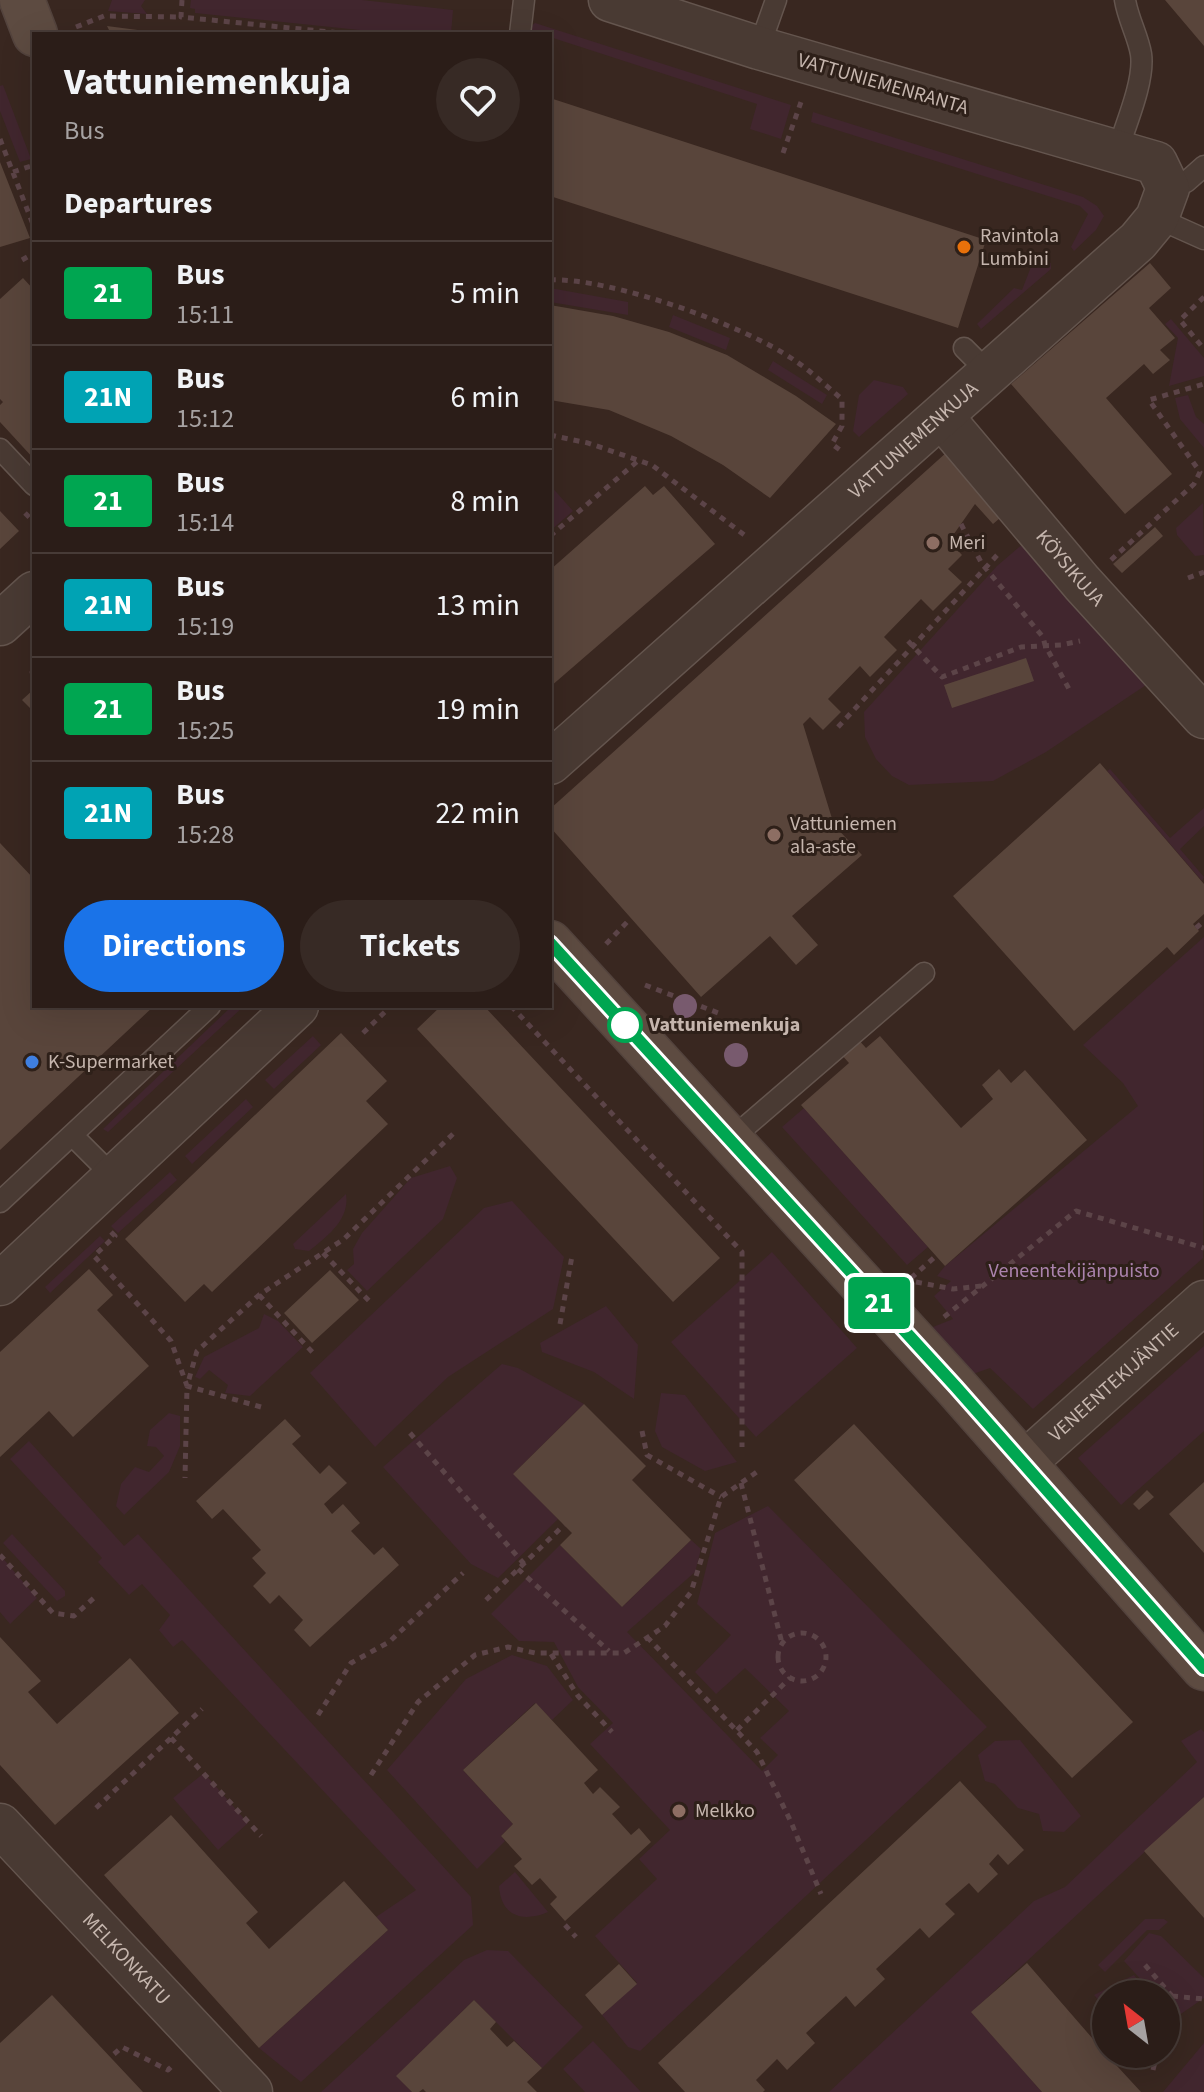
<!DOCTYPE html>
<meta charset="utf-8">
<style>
:root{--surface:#2b1d18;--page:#372a25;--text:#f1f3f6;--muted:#a6a2a2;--line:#473b37;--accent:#1a73e8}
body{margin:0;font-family:"Source Sans 3",sans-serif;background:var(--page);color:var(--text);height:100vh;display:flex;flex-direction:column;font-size:30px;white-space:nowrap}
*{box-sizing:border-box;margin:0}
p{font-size:26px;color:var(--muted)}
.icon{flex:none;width:44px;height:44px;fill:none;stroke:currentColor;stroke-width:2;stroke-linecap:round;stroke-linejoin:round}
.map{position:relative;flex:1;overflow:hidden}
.side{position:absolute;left:32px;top:32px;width:520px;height:976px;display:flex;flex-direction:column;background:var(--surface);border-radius:0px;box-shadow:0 8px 32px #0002,0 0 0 2px var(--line)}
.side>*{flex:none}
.badge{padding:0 16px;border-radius:6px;font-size:28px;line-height:52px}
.needle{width:52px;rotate:329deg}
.fabs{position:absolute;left:1092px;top:1980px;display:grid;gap:16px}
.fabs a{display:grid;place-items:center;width:88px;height:88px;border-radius:50%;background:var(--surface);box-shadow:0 8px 32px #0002,0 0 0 2px var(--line);font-size:40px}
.map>.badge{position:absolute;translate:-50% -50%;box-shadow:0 0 0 4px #fff}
h2{padding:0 32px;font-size:30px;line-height:72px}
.round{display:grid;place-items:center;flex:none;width:84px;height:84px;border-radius:42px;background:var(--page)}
.overview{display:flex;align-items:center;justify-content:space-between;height:136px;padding:0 32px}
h1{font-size:38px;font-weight:700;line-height:60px}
.primary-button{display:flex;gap:16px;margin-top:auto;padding:16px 32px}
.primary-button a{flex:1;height:92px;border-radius:48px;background:var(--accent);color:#fff;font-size:32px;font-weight:700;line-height:92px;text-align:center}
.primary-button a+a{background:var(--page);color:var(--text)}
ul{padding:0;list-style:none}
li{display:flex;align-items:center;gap:24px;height:104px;padding:0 32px;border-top:2px solid var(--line)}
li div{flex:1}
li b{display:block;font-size:30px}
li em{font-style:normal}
li .badge{min-width:88px;font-weight:700;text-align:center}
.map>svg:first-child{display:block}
</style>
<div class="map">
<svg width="1204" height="2092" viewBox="0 0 1204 2092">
<rect width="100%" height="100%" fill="#392720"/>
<path fill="#41262e" d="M112,0h33l-4,6 6,8 -39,-3z
M191,0h171l91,10 -2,24h-53l-203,-21v-4l-5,-1z
M535,23l256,82 -10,34 -31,-10 7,-25 -207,-67v-3h-23l2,-6z
M3,85l28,74 -11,3 -20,-51v-25z
M813,112l270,85 14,9 7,10 -8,14 -22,21 -3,-4 17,-33 -8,-8 -269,-84z
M1034,259l17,4v6l-70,60 -4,-5 37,-36 8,2z
M550,288l78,14v13l-78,-13z
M673,315l57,23 -4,12 -57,-23z
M1171,319l33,39v18l-35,10 9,-48 -13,-14z
M773,361l54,34 -5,9 -54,-34z
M874,380l29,7 5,7 -49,43 -6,-6 6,-36z
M1188,395l8,22 8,7v24l-24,-29 -5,-21z
M550,485l23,26 -23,20z
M1203,503l1,52 -9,1 -18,-21 -1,-7z
M1025,542l124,141 -103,69 -53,29 -84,4 -17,-9 -16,-17 -11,-22 -1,-25 133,-146z
M1110,769l60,69 34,-30v18l-24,23 24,28 -2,4 -95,-110z
M1204,937l-1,321 -170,151 -43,-41 -17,6 -35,-33 -5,-14 20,-8 -19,-23 17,-15 -14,-5 8,-10 193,-160 -15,-23 -40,-38z
M232,1006h12l-136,126 -5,-3z
M313,1036l8,9 -47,44 -9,-9z
M246,1099l7,8 -61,57 -7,-8z
M804,1108l124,139 -21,18 -125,-138z
M450,1166l7,12 -14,41 -76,72 -20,-21 7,-6 -1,-15 9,-16 49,-55z
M170,1172l7,8 -59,53 -7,-7z
M346,1194c4,26 -19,42 -37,57l-14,-2 -2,-5z
M512,1201l52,56 -11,52 -105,68 -73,70 -65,-74 174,-165z
M100,1236l5,5 -55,52 -5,-6z
M772,1252l85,96 -101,89 -85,-95z
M606,1306l32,39 -4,54 -40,-27 -52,-20 -2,-9z
M264,1314l14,7 25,26 -53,49 -25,-3 3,-8 -19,-15 -9,9 -5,-2 9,-20 55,-29z
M1204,1346v85l-83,74 -43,-47z
M502,1364l16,4 66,36 -70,69 44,46 -60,59 -27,-14 -88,-97z
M661,1393l24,2 52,67 -32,9 -43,-24 -7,-16z
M169,1413l11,3v30l-11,26 -45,43 -8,-9 5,-22 14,-17 14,5 15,-16 -8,-9 -9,-1 3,-16z
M29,1441l95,105 14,-12 333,363 2,28 -172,157 -42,-34 129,-118 -12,-13 40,-27 -234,-250 -9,7 -14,-17 11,-15 -28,-31 -13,11 -31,-33 4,-4 -92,-99z
M768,1506l219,221 -347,324 -12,-4 -26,-32 35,-32 -42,-47 62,-57 -18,-20 31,-29 -80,-86 23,-21 -35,-36 -24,-45 -35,-1 -28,-27 69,-69 62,62 69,-67 10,9 -6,23 -68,60 135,139 16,-16 -18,-17 29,-27 -44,-43 -29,26 -21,-22 36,-37 -34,-31 18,-71z
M12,1534l53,57v5l-8,5 -54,-58z
M0,1555l37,43 -27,26 -10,-12z
M512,1655l35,11 26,34 -21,20 -17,-17 -72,67 50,54 -12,12 4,5 -28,28 -90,-99 79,-91z
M1201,1729l3,3v65l-232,215 70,80h-213l205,-191 31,-14 132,-125 -16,-21z
M1020,1740l61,76 -17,16 -21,-1 -4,-17 -21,-6 -23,-24 -10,-3 -7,-26 17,-14z
M204,1773l44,50 -30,27 -45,-52z
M515,1872l33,40c-26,11 -47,4 -49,-26z
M1145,1919h19l4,3 -9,8h-12l-42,42 -7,-7z
M1149,1933l12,3 43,42v20l-29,20 -9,-11v-13h-12l-30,-33z
M487,1950l21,1 75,76 -41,41 -68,-68 -77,76 15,16h-91l143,-132z
M1134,1975l7,9 -11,10h-24v14l-12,-13z
M593,2041l48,51h-56l-22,-23z
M1204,2043v49h-41z"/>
<path fill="#59453b" d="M1165,0h39v46z
M107,26l46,6v2h-42z
M550,98l436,142 -28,88 -408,-132z
M0,162l30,76 -30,9z
M1150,263l21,25 -22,20 26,30 -15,12 10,10 -17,14 -9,-10 -38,34 66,76 -47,40 -114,-130z
M23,278l11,12v169l-34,-37v-17l3,-3 -3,-3v-100z
M550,305l63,11 56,16 58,23 69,41 40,28 -66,74 -47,-33 -52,-29 -62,-26 -59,-10z
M947,452l53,66 -7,6 -18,-20 -26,37 13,14 -14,14 14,13 -29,29 -12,-12 -37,38 13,13 -27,27 -10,-11 -32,33 13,13 -18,18 -13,-13 -7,7 31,101 28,30 -70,61 26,29 -22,20 -26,-29 -69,61 -151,-170v-18z
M645,486l8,9 11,-9 51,58 -165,143v-117z
M0,511l19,20 -19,18z
M1155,527l8,9 -41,37 -9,-9z
M1026,658l8,23 -82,27 -8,-23z
M34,689v23l-12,-12z
M1100,763l104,121v30l-11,10 6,7 -25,24 -7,-8 -93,84 -121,-135z
M0,843l34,36v127h120l-154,144z
M441,1006h43l236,252 -47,44 -256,-273z
M341,1033l46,48 -21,20 22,23 -176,168 -8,-8 -19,18 -60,-63z
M880,1036l81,92 32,-29 -11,-14 17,-16 12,14 14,-13 62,70 -142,126 -144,-161 48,-42 -9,-10 17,-15 9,10z
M89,1269l24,26 -16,15 52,56 -76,71 -24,-26 -49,46v-105z
M330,1270l29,30 -47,43 -28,-30z
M584,1404l62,62 -14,14 59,60 -69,67 -62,-62 12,-12 -59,-59z
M285,1419l16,17 -9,8 28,30 9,-9 18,18 -23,21 8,10 11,-10 17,19 -9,8 23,24 9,-8 16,18 -89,82 -16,-17 9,-10 -24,-25 -9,9 -17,-18 13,-13 -14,-15 9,-8 -38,-41 -11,10 -16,-18z
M854,1424l279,298 -61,56 -278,-298z
M1204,1482v71l-35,-39z
M1147,1490l7,7 -15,13 -6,-6z
M0,1637l41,44 -13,11 29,32 73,-66 49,55 -124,112 -55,-60z
M536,1703l62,67 -14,13 9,11 7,-7 20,20 -8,7 19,21 8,-7 12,14 -86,79 -15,-17 7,-7 -17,-19 -8,7 -18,-19 8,-7 -21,-23 12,-12 -50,-54z
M960,1781l64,69 -16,15 -10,-11 -9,10 9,10 -20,19 -9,-10 -24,21 10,10 -26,24 -9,-10 -44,41 9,10 -30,28 -9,-11 -40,37 9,10 -28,27 -10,-11 -21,21 9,10 -2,2h-78l-27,-29z
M1204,1797v121l-60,-67z
M171,1815l87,97 -12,11 23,26 75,-68 44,49 -129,118 -155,-173z
M1027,1963l79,91 35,38h-99l-71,-80z
M619,1964l18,20 -35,31 -17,-20z
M52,1995l91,97h-143v-49z
M474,2000l22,22 -6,7 17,18 7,-6 28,27 -15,14 10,10h-111l-3,-3 -4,3h-7l-16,-16z"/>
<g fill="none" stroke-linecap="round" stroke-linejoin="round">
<defs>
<path id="lane" d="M520,34l4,-34
M759,48l17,-48
M1117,152c8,-26 28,-71 24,-98 -3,-18 -13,-35 -16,-54
M1168,188l18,-6 18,-16
M1157,218l47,21
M964,348l26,26
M0,449l34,36
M73,1136l41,41
M730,1140l194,-167
M0,1202l210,-196"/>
<g id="street">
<path id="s1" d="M942,417l140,166 122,134"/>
<path d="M0,624l34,-31"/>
<path id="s2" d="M550,763l588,-522 19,-23 11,-30 -12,-25 -397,-115 -149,-48"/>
<path d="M0,1284l297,-278"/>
<path id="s3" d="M1023,1464l181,-162"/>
<path id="s4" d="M0,1825l251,267"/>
</g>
<path id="secondary" d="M22,0l13,34
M550,943l406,444 248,281"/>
</defs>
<use href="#lane" stroke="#64554e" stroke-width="23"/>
<use href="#street" stroke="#64554e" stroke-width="45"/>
<use href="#secondary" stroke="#53433d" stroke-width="47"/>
<path stroke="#5c4448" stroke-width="5" stroke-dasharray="6 6" stroke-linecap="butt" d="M182,0l-1,17 169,17
M76,27l28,-11 77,1
M0,139l34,88
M783,153l18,-51
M13,172l21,-7
M22,260l12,-7
M550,280c59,-3 196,46 244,80 17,11 32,26 48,39v27l-10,18 12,9
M1204,297l-24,23 24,29
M550,435l38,8 64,22 95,72
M25,513l9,9
M961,524l21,40 61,73 2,8 24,44
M550,536l89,-76
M1111,560l83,-76 6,-12 -51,-72 55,-16
M1188,578l16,-6
M908,641l34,36 79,-30 40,-2 19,-4
M30,674l4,-1
M838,727l163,-176
M1196,928l8,-7
M606,944l25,-26
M645,985l76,29
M511,1006l231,246v195
M363,1033l28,-27
M111,1232l4,4 -21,20 77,85 16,45 -2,92
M323,1253l49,51
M911,1278l25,-22
M916,1282l37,7 28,-3
M259,1295l56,60
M944,1317l132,-106 128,37
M560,1324l12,-68
M261,1407l-74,-21 10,-35 62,-56 85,-56 112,-108
M642,1431l5,24 74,42
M410,1433l114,131
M741,1483l41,160
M0,1555l53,58 21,3 22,-20
M518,1569l91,82
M486,1600l78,-75
M778 1657a24 24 0 1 1 48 0a24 24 0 1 1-48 0Z
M647,1637l110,115 34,70 30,72
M551,1654l27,42 34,36
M318,1715l33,-52 38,-21 74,-69
M737,1730l53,-52
M171,1738l90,98
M371,1775l47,-73 57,-47 33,-8 27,6h89l41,-27 26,-34 30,-95 40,-28
M96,1808l106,-99
M565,1925l11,12
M1145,1965l27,31 -6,24
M1172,1996l32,3
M114,2054l8,-7 46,23 5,-5
M1153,2070l4,-16"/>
<use href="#lane" stroke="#493a33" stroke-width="20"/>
<use href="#street" stroke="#493a33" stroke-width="42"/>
<use href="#secondary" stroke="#5d4b41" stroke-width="44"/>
</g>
<g fill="#785a6e">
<circle cx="685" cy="1006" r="12"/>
<circle cx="736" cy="1055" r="12"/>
</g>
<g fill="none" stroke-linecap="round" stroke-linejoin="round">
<defs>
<path id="line" d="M550,943l406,444 248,281"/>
</defs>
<use href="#line" stroke="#fff" stroke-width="18"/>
<use href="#line" stroke="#00a651" stroke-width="12"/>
</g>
<circle fill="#e8710a" stroke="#2e2019" stroke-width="3" cx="964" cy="247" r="8"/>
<g fill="#8d6e63" stroke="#2e2019" stroke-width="3">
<circle cx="933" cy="543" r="8"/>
<circle cx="774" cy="835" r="8"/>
<circle cx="679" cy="1811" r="8"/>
</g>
<circle fill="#fff" stroke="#00a651" stroke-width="4" cx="625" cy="1025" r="16"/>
<circle fill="#3f7fe0" stroke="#2e2019" stroke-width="3" cx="32" cy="1062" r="8"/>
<g text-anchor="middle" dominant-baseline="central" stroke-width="6" stroke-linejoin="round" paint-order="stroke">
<g font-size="20" fill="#c6b6ae" stroke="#2e2019">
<text transform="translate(883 84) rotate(16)">VATTUNIEMENRANTA</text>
<text stroke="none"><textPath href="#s2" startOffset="486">VATTUNIEMENKUJA</textPath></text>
<text stroke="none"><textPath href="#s1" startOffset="198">KÖYSIKUJA</textPath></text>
<text stroke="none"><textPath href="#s3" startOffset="122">VENEENTEKIJÄNTIE</textPath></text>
<text stroke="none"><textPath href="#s4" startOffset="184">MELKONKATU</textPath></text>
</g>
<g font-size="20" fill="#c6b6ae" stroke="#2e2019" text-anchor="start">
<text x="980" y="236">Ravintola<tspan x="980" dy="23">Lumbini</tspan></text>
<text x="949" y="543">Meri</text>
<text x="790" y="824">Vattuniemen<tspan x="790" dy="23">ala-aste</tspan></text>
<text x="48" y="1062">K-Supermarket</text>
<text x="695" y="1811">Melkko</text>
</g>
<g font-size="20" font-weight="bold" fill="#c6b6ae" stroke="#2e2019" text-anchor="start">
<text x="649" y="1025">Vattuniemenkuja</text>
</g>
<g font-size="20" fill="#ab83ad" stroke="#2e2019">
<text x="1074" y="1271">Veneentekijänpuisto</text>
</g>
</g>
</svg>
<div class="fabs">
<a><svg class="needle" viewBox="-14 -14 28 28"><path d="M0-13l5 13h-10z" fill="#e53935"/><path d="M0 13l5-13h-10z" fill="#a6a2a2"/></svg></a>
</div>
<b class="badge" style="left:879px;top:1303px;background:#00a651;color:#fff">21</b>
<section class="side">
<div class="overview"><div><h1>Vattuniemenkuja</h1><p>Bus</p></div><a class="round"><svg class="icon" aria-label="heart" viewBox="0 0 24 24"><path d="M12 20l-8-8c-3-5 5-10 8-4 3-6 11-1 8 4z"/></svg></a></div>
<h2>Departures</h2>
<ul>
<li><span class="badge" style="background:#00a651;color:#fff">21</span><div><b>Bus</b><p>15:11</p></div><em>5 min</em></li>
<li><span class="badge" style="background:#00a3b4;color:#fff">21N</span><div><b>Bus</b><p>15:12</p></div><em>6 min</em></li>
<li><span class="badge" style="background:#00a651;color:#fff">21</span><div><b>Bus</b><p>15:14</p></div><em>8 min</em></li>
<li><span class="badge" style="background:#00a3b4;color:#fff">21N</span><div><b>Bus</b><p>15:19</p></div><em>13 min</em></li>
<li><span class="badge" style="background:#00a651;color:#fff">21</span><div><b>Bus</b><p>15:25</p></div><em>19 min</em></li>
<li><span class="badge" style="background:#00a3b4;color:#fff">21N</span><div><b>Bus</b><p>15:28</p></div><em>22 min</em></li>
</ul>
<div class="primary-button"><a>Directions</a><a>Tickets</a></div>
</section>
</div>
